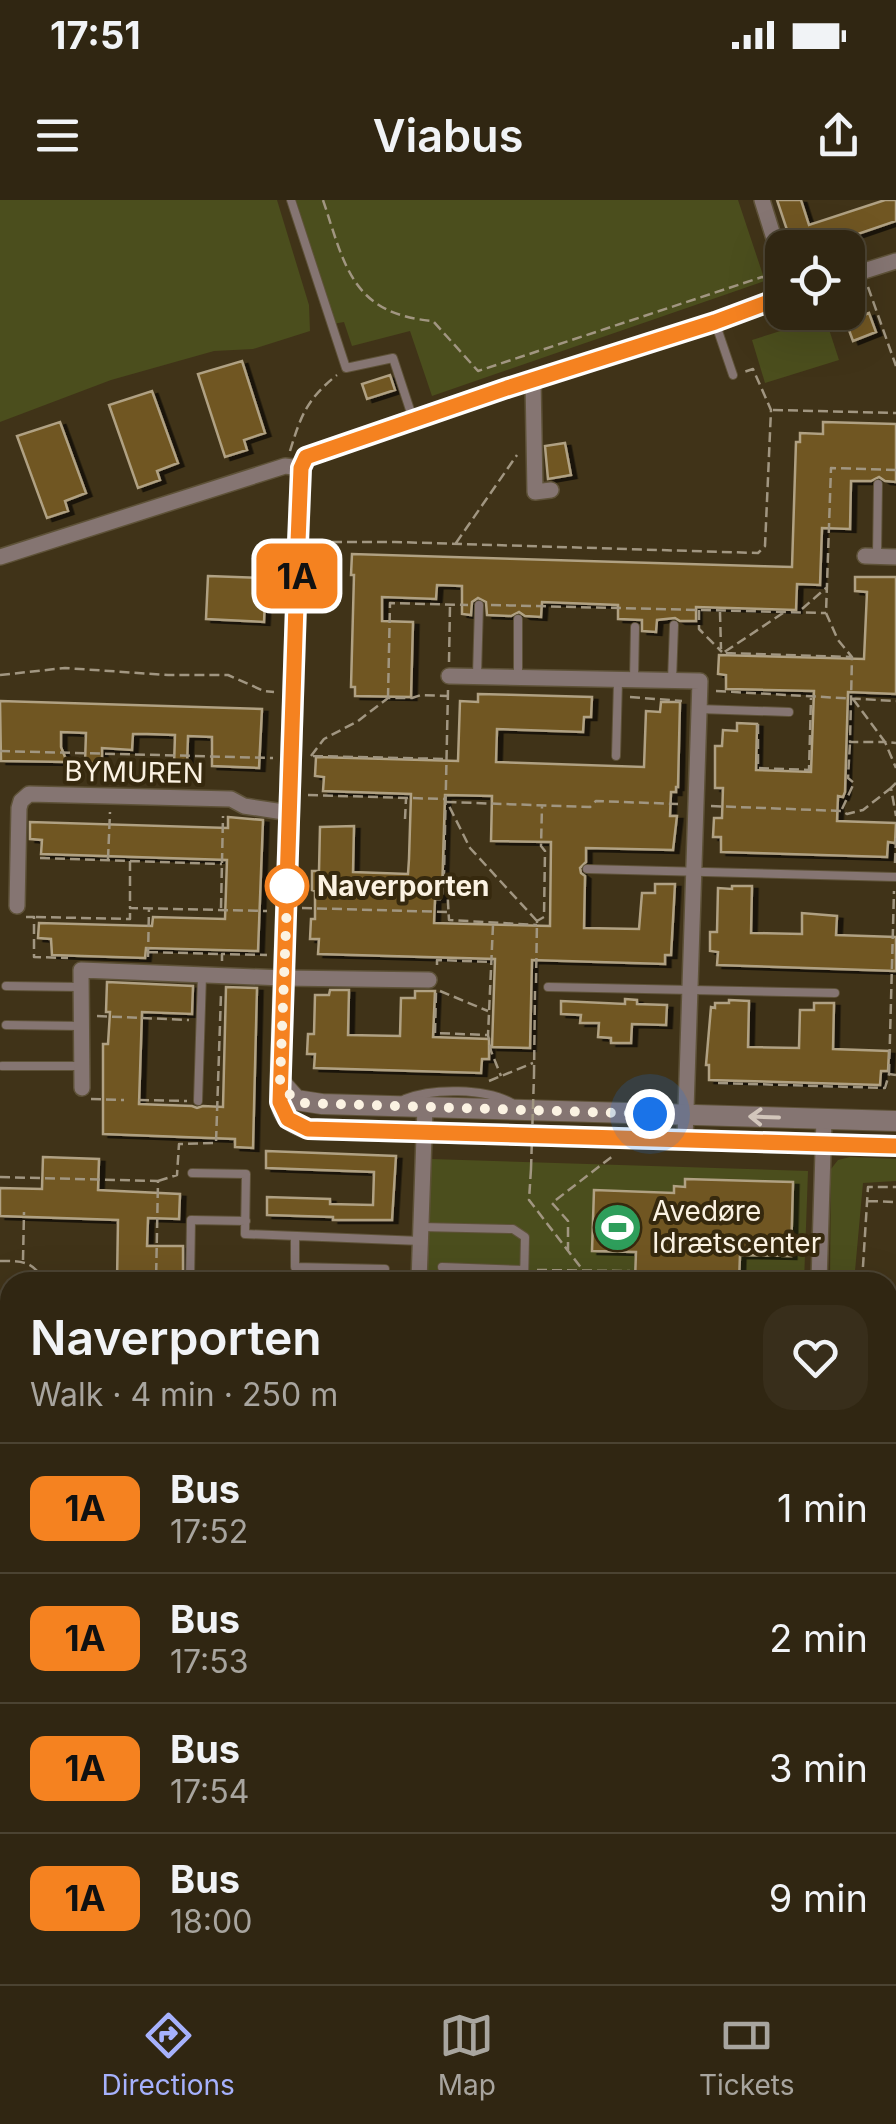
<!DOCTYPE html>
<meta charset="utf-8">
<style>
:root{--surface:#302612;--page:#382e1b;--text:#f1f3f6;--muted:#a8a59f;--line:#4b4332;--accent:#a6b1fc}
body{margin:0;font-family:Inter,sans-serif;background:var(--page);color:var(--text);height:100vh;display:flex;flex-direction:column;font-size:38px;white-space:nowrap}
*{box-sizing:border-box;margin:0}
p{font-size:32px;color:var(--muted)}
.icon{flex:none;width:55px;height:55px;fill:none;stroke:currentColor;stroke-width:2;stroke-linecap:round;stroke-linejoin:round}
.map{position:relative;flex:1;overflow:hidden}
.panel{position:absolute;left:0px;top:1072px;width:898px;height:712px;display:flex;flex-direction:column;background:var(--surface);border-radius:30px 30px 0 0;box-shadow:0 10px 40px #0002,0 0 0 2px var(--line)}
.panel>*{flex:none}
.badge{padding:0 20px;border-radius:15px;font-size:35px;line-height:65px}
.buttons{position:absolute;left:765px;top:30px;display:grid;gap:20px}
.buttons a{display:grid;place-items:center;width:100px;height:100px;border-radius:20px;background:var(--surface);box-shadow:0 10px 40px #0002,0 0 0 2px var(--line);font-size:50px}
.you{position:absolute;width:50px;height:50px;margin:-25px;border:8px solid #fff;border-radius:50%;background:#1a73e8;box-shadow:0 0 0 15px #1a73e833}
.map>.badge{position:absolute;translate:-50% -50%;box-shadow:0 0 0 5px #fff}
.round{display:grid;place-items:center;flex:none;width:105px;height:105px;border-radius:30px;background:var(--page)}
.head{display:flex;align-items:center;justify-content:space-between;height:170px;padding:0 30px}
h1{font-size:48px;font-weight:600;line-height:75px}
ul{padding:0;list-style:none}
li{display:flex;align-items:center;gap:30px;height:130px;padding:0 30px;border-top:2px solid var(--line)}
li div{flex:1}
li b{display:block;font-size:38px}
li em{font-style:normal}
li .badge{min-width:110px;font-weight:700;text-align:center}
.status{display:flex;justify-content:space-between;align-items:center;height:70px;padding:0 50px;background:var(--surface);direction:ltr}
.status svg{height:28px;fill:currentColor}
header{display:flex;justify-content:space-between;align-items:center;height:130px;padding:0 30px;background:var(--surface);font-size:45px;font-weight:600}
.menu{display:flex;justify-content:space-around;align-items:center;height:140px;border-top:2px solid var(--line);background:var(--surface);font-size:28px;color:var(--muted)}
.menu a{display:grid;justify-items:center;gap:5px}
.menu .selected{color:var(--accent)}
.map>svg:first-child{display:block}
</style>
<div class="status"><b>17:51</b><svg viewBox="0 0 49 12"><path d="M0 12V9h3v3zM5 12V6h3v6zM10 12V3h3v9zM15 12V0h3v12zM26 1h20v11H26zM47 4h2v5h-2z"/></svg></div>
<header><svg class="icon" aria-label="menu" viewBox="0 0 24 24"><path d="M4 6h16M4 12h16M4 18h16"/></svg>Viabus<svg class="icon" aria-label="share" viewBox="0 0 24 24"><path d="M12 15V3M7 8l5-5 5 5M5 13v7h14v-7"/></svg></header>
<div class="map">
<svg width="896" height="1784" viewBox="0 0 896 1784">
<defs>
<filter id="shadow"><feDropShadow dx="5.5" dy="3" stdDeviation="0" flood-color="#0009"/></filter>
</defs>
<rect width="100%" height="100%" fill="#403318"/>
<path fill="#4b4e1d" d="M0,0h277l32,105 1,26 -57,18 -39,2 -103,29 -111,42z
M296,0h442l27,81 -333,115 -22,-65 -58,15 -8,-24 -11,2z
M825,117l14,43 -74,23 -13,-43z
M850,957l46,2v22l-33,2 -9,99h-24l1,-113 7,-9z
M431,959l377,12 -4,111h-377z
M0,1184l10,9v582h469v9h-476l-3,-4z"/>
<path fill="#705620" stroke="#b0a183" stroke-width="2.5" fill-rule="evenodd" filter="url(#shadow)" d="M777,0h24l8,25 76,-25h11v21l-79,27h-24z
M869,113l7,19 -23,9 -7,-19z
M242,161l23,72 -21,7 3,10 -22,7 -27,-83z
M390,175l5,15 -28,9 -5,-15z
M152,191l26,72 -21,8 3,9 -22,8 -29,-83z
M60,222l26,71 -21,8 3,10 -21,7 -30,-82z
M823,222l73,2v58l-11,-1 -6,-4 -8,4h-20l-1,48 -28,-1 -2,57 -23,-1 -1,26 -100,-3v14h-16l-5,-3 -18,2 -1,12 -14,-1v-11l-24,-1v-14l-76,-3 -1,15 -16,-1 -6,-4 -8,4 -24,-1 -1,-13 -8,-4 -6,4 -1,13 -9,-1v-28l-25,-1 -1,14 -54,-2v24l31,1 -2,75 -56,-1v-9h-4l3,-112h-3l1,-21 440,13 4,-125h4v-9l23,1z
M565,243l6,32 -23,4 -3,-33z
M208,376l58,2 -2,44 -58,-3z
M855,377h41v117l-48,-2 -3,100 -2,5 -5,-1 -1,25 59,2 -1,20 -7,-1 -1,15 -166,-5v-15h-8l1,-19h8l1,-30h-8v-42h7l1,-16 14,1v-8l20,1 -1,46 55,2 3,-81 -88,-2v-14l-8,-1 1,-19 145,4 3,-67 -12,-1z
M478,494l114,3 -1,20h-7l-1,15 -86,-3 -1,33 148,5 2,-56 14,1 1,-10h19l-2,85h-2v5h-5l-1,24h7l-4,34 -87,-2v14l-6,6 1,5 4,3 -1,52 55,1 3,-36h13v-9h20l-4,71h-6v9l-133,-4 -2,88 -38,-1 3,-88 -177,-5 1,-15h-9l1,-20h4v-28l-3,-1v-19h7l1,-44 34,-1 -1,46 55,2 1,-15 2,-65 -88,-3 1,-14 -9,-1 1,-19 142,4 2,-60 18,1zM445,595l47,1 -1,45 60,1 -1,84 -116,-3 1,-24h5l2,-5z
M0,501l262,8 -3,59 -47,-2v-29l-24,-1 -1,30 -13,-1 1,-30 -28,-1h-14l-1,16 -30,-2v15h-17l1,-30 -25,-1v15l6,15 -66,-1z
M228,617l35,3 -5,131 -112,-3 -1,10 -93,-3 -1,-16 -13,-1 1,-15 113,3 1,-9 72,2 2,-59 -186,-6 1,-14 -12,-1v-17l198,6z
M732,686h20l-1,47 51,1v-21l35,3 -1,19 60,2v34l-179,-6 1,-13 -8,-1v-19h7l1,-44 14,1z
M107,782l86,4 -1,28 -50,-2 -3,92 53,2 5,2 6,-2 20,1 3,-120 31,1 -4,160 -18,-1v-8l-132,-5v-90h5l2,-32h-4z
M330,790h19l-1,45 52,1 1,-38h14v-7h20l-2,46 56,2v20h-7l-1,14 -167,-5 1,-14h-8l1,-20h6l1,-39h14z
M625,799l12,1v4l30,1 -1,20 -34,-1 -1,19h-20v-5l-13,-1 1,-14h-19l1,-8 -20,-1v-13l64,3z
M729,800l20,1 -1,46 51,1 1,-38h14v-7h20l-1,46 56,2 -1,20h-7l-1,14 -171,-5v-15h-3l5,-58 4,1v-5h14z
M266,951l130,5 -4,64h-59v-3l-66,-2v-18l63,2v5l43,1 1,-33 -108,-4z
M43,957l56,2 -1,31 82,4 -1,25 -31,-1 -1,28h36v36h-66l1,-62 -118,-4v-28l42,1z
M685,979l108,3 -2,74 -51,-1 -1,27h-102l-2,-1 1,-29 -44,-1 2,-61 80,3v-7l11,1z"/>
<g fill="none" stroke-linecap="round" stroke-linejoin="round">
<defs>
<path id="service" d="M291,0l55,168 47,-10 20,61
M715,122l18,53
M877,356l1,-72
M477,475l2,-70
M518,477v-58
M634,479l1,-52
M672,480l2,-55
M699,509l90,3
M616,556l2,-75
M587,669l308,8
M6,786l75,1
M548,787l287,6
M6,825l75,1
M2,866h78
M405,899c27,-11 80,-11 107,4
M198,901l4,-126
M192,973l54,1 -1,60 176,7
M421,1027l92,2 12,8 -1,45
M295,1036v31l90,2
M442,1067l82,3
M190,1082l1,-62 55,1"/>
<path id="minor" d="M762,0l20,64
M848,76l48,-15
M533,179l2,113 16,-2
M865,356l31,1
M0,357l285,-91 16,2 5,-11 227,-78 182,-57 67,-25
M449,476l251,5 -15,459
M17,706l2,-98 2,-7 8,-7 202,5 13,7 46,7
M82,888l-1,-118 202,8 146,2
M419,1082l6,-175
M819,1082l5,-163"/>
<path id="tertiary" d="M301,268l-21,614c0,27 0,38 28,47l588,17
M280,882l16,18 26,4 574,17"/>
</defs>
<use href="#service" stroke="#5e5238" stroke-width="10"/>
<use href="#minor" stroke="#5e5238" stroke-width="18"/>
<use href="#tertiary" stroke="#5e5238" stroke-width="22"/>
<path stroke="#a19681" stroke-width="2.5" stroke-dasharray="10 5" stroke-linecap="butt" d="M323,0c22,66 29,114 110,121l45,50 284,-94 14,3
M868,87l28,79
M773,210l123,3
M290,251c11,-36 17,-52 47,-76
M896,270l-65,-2 -5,145 12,27 14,17 -2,85h35l11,26
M317,342h78l363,11 7,-7 6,-136 -18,-41 -9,3
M456,343l61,-88
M491,405l335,8
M802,409l24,-21
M699,410v19l23,23
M720,412l1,37
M783,413l-60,40 129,4
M449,462l1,-57
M0,475l65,-7 103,7h60l36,16 10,1
M448,490l-4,186 3,9 2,35 88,5
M716,491l180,10
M630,497l52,4
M388,498l2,-95 78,2
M853,499l32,43 11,1
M758,524v44l51,2 2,-72
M0,551l273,7
M311,556l13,-17 34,-18 30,-23h24l9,-3 27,1
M313,556l132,3
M896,583l-5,5 5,28
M308,595l136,4
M711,606l131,5 5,3 16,-4 28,-22
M842,609l12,-26 -6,-5 2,-35
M405,619l1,-20
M40,658l182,6
M108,659l2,-47
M130,661v47l137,3
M895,663l1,-25
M221,708l2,-92
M302,708l146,4
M26,717h8v40l34,1
M36,717l94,2v-11
M537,721l-67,-73 -23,-46 143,5 6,-6 82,3
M493,725l-5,110 3,16 10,25
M148,752l72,2
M148,757l1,-49
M222,761v-7l45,1
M437,765v-5l54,2
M536,783l1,-62 7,-4 1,-66 -4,-5 1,-40
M440,791l48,20
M436,793l-1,40 53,2
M97,816l92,4
M889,874l5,-183
M534,875l1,-84
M489,881l44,-18
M718,883l167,5 4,-14 7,1
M91,899l33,1
M139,900l48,1
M531,969l-2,31 53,69 -1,13
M0,977l158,4 -2,101
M158,981l19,-6 2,-31 37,-1 5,-149
M868,1001l28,1
M568,1052v-31l-16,-18 62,-48
M23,1060l1,-48
M0,1061c23,0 33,0 45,21
M537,1070l93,1
M280,1082l2,-12
M569,1082l1,-11
M862,1082l6,-95h28
M888,1191l8,1
M0,1198l10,-3
M0,1252l10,13
M888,1351h8
M888,1465h8
M888,1587l8,1
M888,1631h8
M0,1690l10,14
M888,1725h8
M0,1727l10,12
M28,1775l5,9
M61,1775l7,9
M299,1775l6,9
M483,1784l1,-9
M558,1784l1,-9
M859,1784v-9"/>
<use href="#service" stroke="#857572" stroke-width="8"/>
<use href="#minor" stroke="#857572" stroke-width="15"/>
<use href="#tertiary" stroke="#857572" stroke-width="20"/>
<path stroke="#a19681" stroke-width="2.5" stroke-dasharray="10 5" stroke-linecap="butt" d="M531,969l3,-94"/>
</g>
<defs><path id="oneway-shaft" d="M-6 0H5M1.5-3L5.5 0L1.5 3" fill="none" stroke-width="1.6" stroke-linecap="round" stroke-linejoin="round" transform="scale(2.5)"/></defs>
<use stroke="#d2c6bb" href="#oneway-shaft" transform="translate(764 917) rotate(-178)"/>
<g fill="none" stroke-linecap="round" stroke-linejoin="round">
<defs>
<path id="line" d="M782,97l-67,25 -208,66 -201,69 -5,11 -3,74 -18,560 8,17 20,10 588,17"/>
</defs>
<use href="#line" stroke="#fff" stroke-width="22"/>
<use href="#line" stroke="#f58220" stroke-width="15"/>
<path stroke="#fbf2e2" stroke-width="10" stroke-dasharray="0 18" d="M287,686l1,-11 -8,207 11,14 11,7 348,11"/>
</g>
<defs>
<symbol id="stadium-disc" viewBox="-11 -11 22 22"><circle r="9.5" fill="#2e9e5b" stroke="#36290e"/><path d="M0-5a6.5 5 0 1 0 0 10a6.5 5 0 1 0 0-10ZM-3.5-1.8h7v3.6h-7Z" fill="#fff"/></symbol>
</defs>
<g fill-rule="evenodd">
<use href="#stadium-disc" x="590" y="1000" width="55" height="55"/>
</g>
<circle fill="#fff" stroke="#f58220" stroke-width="5" cx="287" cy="686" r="20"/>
<g text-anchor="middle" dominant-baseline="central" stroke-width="8" stroke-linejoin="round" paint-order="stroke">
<g font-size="28" fill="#fbf2e2" stroke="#36290e">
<text transform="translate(134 572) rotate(1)">BYMUREN</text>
</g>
<g font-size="28" font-weight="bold" fill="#fbf2e2" stroke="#36290e" text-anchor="start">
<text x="317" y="686">Naverporten</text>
</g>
<g font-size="28" fill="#fbf2e2" stroke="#36290e" text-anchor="start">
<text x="652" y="1011">Avedøre<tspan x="652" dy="32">Idrætscenter</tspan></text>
</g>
</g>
</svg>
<div class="buttons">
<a><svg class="icon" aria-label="locate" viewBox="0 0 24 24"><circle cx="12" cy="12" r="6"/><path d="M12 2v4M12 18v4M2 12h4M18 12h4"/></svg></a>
</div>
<div class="you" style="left:650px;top:914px"></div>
<b class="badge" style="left:297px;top:376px;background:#f58220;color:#111">1A</b>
<section class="panel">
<div class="head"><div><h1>Naverporten</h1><p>Walk · 4 min · 250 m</p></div><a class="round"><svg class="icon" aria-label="heart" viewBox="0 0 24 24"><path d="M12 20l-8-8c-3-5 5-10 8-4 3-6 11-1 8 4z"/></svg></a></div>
<ul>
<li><span class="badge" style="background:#f58220;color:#111">1A</span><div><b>Bus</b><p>17:52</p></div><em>1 min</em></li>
<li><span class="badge" style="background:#f58220;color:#111">1A</span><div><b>Bus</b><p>17:53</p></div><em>2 min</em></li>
<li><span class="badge" style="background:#f58220;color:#111">1A</span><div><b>Bus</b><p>17:54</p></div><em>3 min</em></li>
<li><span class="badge" style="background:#f58220;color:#111">1A</span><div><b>Bus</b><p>18:00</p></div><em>9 min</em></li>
</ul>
</section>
</div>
<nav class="menu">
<a class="selected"><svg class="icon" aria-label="directions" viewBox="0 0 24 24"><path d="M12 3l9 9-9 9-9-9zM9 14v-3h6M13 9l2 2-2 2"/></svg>Directions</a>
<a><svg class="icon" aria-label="map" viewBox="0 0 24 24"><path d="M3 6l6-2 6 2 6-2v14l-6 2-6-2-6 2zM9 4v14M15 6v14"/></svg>Map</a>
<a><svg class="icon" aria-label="tickets" viewBox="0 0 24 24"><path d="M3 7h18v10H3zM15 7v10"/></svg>Tickets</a>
</nav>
